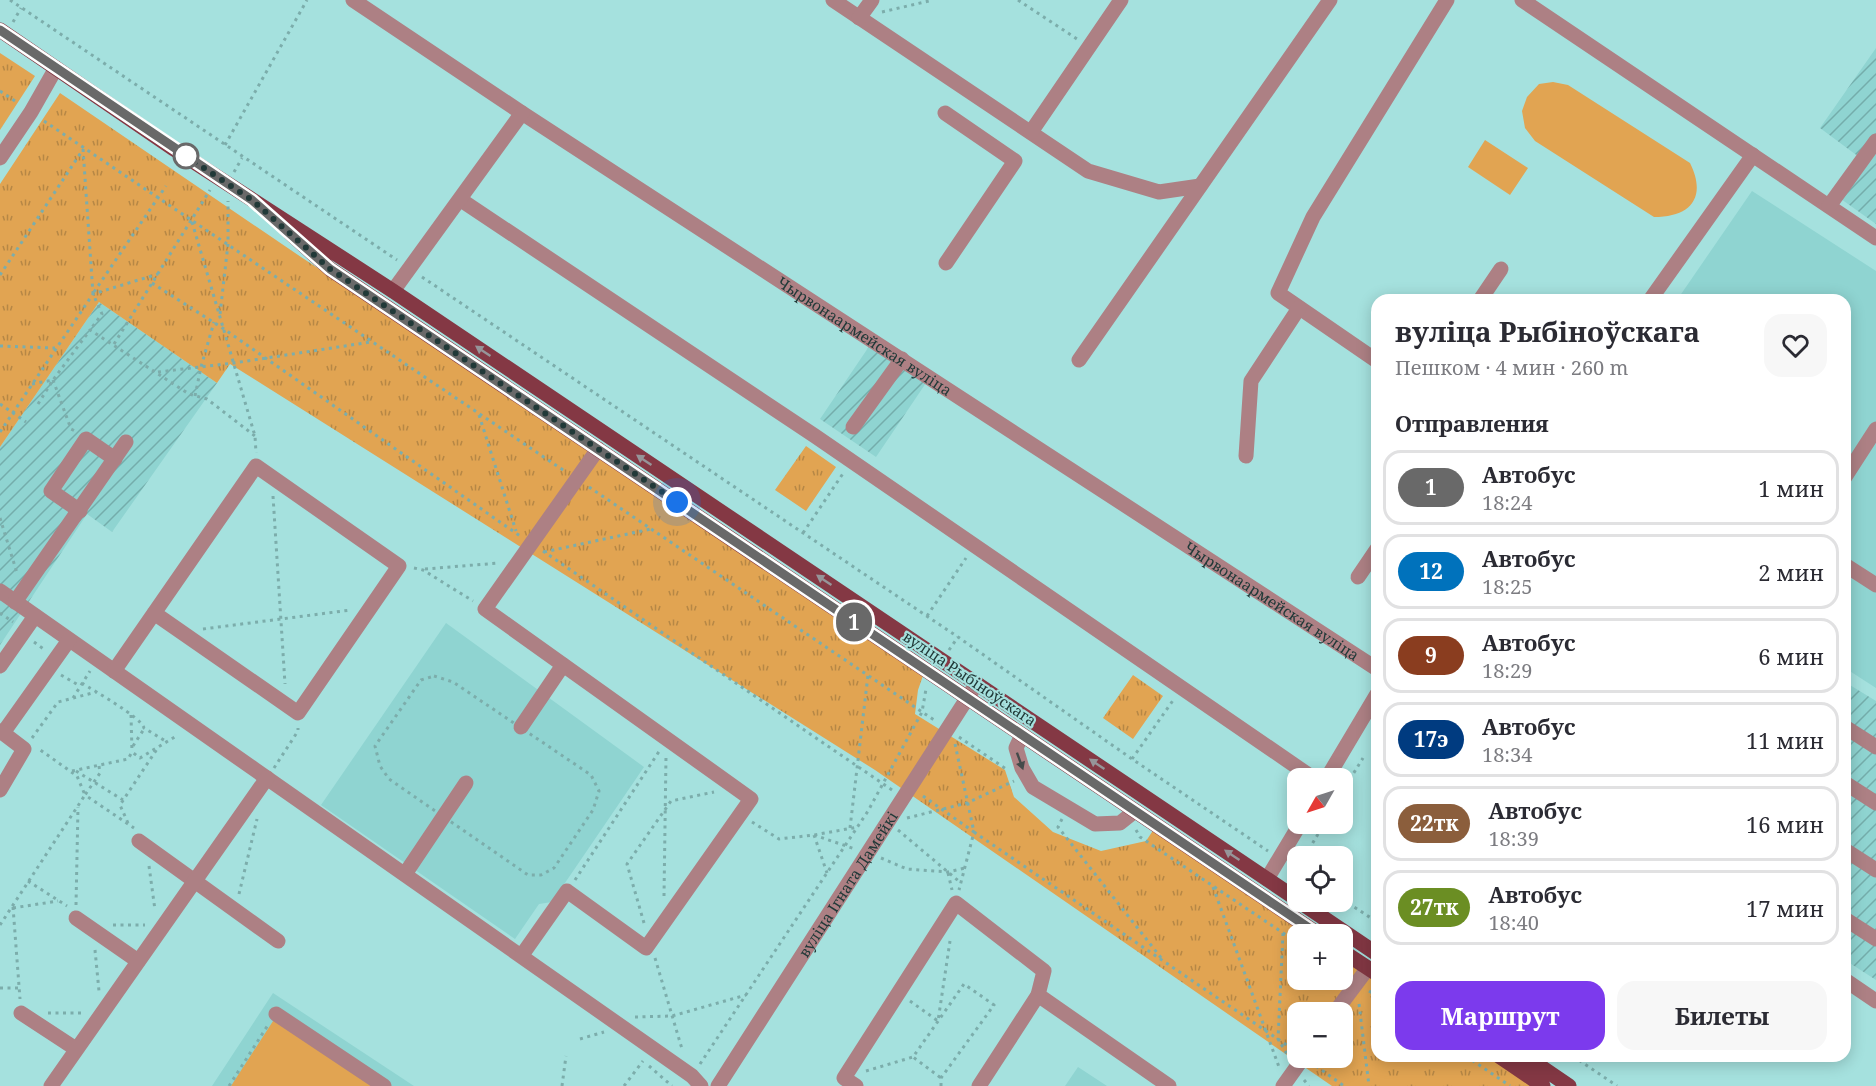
<!DOCTYPE html>
<html lang="ru">
<meta charset="utf-8">
<style>
:root{--surface:#fff;--page:#f7f7f7;--text:#2b2b33;--muted:#7c7c81;--line:#e1e1e2;--accent:#7c3aed}
body{margin:0;font-family:"Noto Serif",serif;background:var(--page);color:var(--text);height:100vh;display:flex;flex-direction:column;font-size:22px;white-space:nowrap}
*{box-sizing:border-box;margin:0}
p{font-size:20px;color:var(--muted)}
.icon{flex:none;width:33px;height:33px;fill:none;stroke:currentColor;stroke-width:2;stroke-linecap:round;stroke-linejoin:round}
.map{position:relative;flex:1;overflow:hidden}
.side{position:absolute;left:1371px;top:294px;width:480px;height:768px;display:flex;flex-direction:column;background:var(--surface);border-radius:18px;box-shadow:0 3px 15px #0003}
.side>*{flex:none}
.badge{padding:0 12px;border-radius:20px;font-size:21px;line-height:39px}
.needle{width:39px;rotate:231deg}
.buttons{position:absolute;left:1287px;top:768px;display:grid;gap:12px}
.buttons a{display:grid;place-items:center;width:66px;height:66px;border-radius:12px;background:var(--surface);box-shadow:0 3px 15px #0003;font-size:30px}
.you{position:absolute;width:30px;height:30px;margin:-15px;border:4px solid #fff;border-radius:50%;background:#1a73e8;box-shadow:0 0 0 9px #1a73e833}
.map>.badge{position:absolute;translate:-50% -50%;box-shadow:0 0 0 3px #fff}
h2{padding:0 24px;font-size:22px;line-height:54px}
.round{display:grid;place-items:center;flex:none;width:63px;height:63px;border-radius:18px;background:var(--page)}
.headline{display:flex;align-items:center;justify-content:space-between;height:102px;padding:0 24px}
h1{font-size:28px;font-weight:700;line-height:45px}
.cta{display:flex;gap:12px;margin-top:auto;padding:12px 24px}
.cta a{flex:1;height:69px;border-radius:18px;background:var(--accent);color:#fff;font-size:24px;font-weight:700;line-height:69px;text-align:center}
.cta a+a{background:var(--page);color:var(--text)}
ul{padding:0;list-style:none}
li{display:flex;align-items:center;gap:18px;height:75px;margin:0 12px 9px;padding:0 12px;border:3px solid var(--line);border-radius:18px}
li div{flex:1}
li b{display:block;font-size:22px}
li em{font-style:normal}
li .badge{min-width:66px;font-weight:700;text-align:center}
.map>svg:first-child{display:block}
</style>
<div class="map">
<svg width="1876" height="1086" viewBox="0 0 1876 1086">
<defs>
<pattern id="industrial-furrows" width="10" height="10" patternUnits="userSpaceOnUse" patternTransform="scale(1.5)"><rect width="10" height="10" fill="#8fd4d1"/><path d="M-1 1l2-2M0 10L10 0M9 11l2-2" fill="none" stroke="#74adab"/></pattern>
<pattern id="grass-tufts" width="24" height="20" patternUnits="userSpaceOnUse" patternTransform="scale(1.5)"><rect width="24" height="20" fill="#e1a452"/><path d="M3 7l-1-3M5 7V3M7 7l1-3M15 17l-1-3M17 17v-4M19 17l1-3" fill="none" stroke="#b68745"/></pattern>
</defs>
<rect width="100%" height="100%" fill="#a5e1de"/>
<path fill="#8fd4d1" d="M1752,191l124,80v417l-31,-20v-368h-168z
M446,623l198,144 -92,135 -13,2 -24,35 -194,-134z
M273,993l141,93h-202z
M1078,1067l29,19h-42z"/>
<path fill="url(#industrial-furrows)" d="M1876,48v176l-42,-30 25,-37 -39,-29z
M99,302l118,81 -105,149 -25,-18 -87,131v-198z
M870,345l56,38 -50,74 -56,-38z
M1845,682l31,19v279l-31,-20z"/>
<path fill="url(#grass-tufts)" fill-rule="evenodd" d="M0,53l35,23 -35,54z
M60,93l241,164 624,413 -7,20 -3,24 90,56 9,27 39,35 48,19 45,-10 10,-15 160,108h-18v46h44l1,-28 34,24v80h119l44,30h-208l-457,-316 -645,-406 -13,19 -118,-81 -99,145v-263zM1298,1012h44v46h-44z
M806,446l30,21 -30,44 -31,-21z
M1133,675l30,21 -30,43 -30,-21z"/>
<path fill="#e1a452" d="M1553,82l15,3 122,78c17,34 1,54 -36,54l-119,-76 -10,-13 -3,-17 5,-14 12,-13z
M1485,140l43,28 -18,27 -42,-28z
M275,1018l103,68h-147z"/>
<g fill="none" stroke-linecap="round" stroke-linejoin="round">
<path stroke="#7cadab" stroke-width="3" stroke-dasharray="3 4.5" stroke-linecap="butt" d="M10,0l387,260
M1018,0l59,39
M882,12l51,-12
M13,22l8,-14
M0,91l18,12
M44,121l522,351
M225,145l82,-145
M83,149l10,145 9,20 -12,16
M234,172l8,-14
M192,222l63,214 1,17
M0,275l82,-124
M422,277l536,360 174,122 136,92
M152,283l72,46 296,207
M94,292l72,-106
M220,314l8,-70v-43
M114,344l96,-154
M0,346l55,2
M158,372l76,-9 137,-21
M53,380l18,49 4,2
M32,384l21,-4 37,-50 99,64 18,5 48,37
M195,396l6,-29 13,-45
M0,404l26,18
M38,404l15,-24
M479,415l37,116
M0,432l93,-138 65,-20
M589,487l348,235
M273,496l12,188
M0,518l17,55
M803,533l41,-61
M543,551l349,239
M544,552l107,-23
M414,568l9,2 50,31
M425,569l74,-6
M0,613l13,9
M927,616l39,-58
M203,629l148,-19
M34,642l11,8
M949,650l9,-13
M61,675l19,11
M434,676l19,6 138,93 8,16 -6,19 -39,58 -13,7h-13l-139,-96 -9,-13 -5,-20 46,-66z
M82,683c12,8 59,34 62,45l23,14
M73,698l17,-27
M131,715l1,37
M959,737l47,32
M32,738l26,-36 38,-10
M955,744l19,88 317,216
M133,746l11,-17
M1132,759l42,-60
M99,766l1,7 -15,22 49,33
M274,768l24,-37v-3
M72,771l56,-12 4,-7 8,6 38,-23
M76,771l47,29
M1342,792l21,-34
M923,796l51,36 -15,58
M907,818l60,-15 47,-22
M1062,819l-4,8 104,132
M752,822l27,17 35,-4 44,-8
M128,823l-8,-18 37,-56
M850,828l18,-153
M898,830l63,53
M1136,830l4,7 158,106
M814,835l41,14
M814,835l13,38
M1305,856l19,-32
M881,858l26,11 41,3 17,-4
M149,866l6,44
M948,873l4,17
M575,880l85,-130
M28,881l39,25
M1213,887l66,180
M239,894l18,-75
M664,896l2,-140
M1342,899l35,23
M76,905l2,-98
M13,907l7,92
M13,908l45,-7
M644,923l-17,-59 44,-63 43,-9
M0,925l85,-130 -8,-19 -38,-27
M113,925h32
M1283,933l-5,106 9,15
M95,950l4,41
M655,958l27,91
M0,988h19
M1369,991l8,5
M910,1001l28,20 12,-80
M1359,1004l10,82
M48,1013h36
M635,1017l37,-1 74,-21
M580,1039l24,-7
M1466,1056l44,30
M1573,1056l44,30
M700,1064l168,-253 54,-99 4,-23
M649,1066l23,20
M1316,1066l28,20
M866,1071l47,-14
M1304,1080l5,6
M229,1086l39,-61
M562,1086l4,-30
M624,1086l19,-25
M941,1086v-8l53,-73 -30,-21 -51,73 28,21"/>
<g stroke="#ad8084" stroke-width="15">
<path id="s1" d="M353,0l169,113 855,556"/>
<path d="M833,0l255,171 71,21 41,-6"/>
<path d="M1522,0l354,238"/>
<path d="M859,18l13,-18"/>
<path d="M945,113l70,48 -69,102"/>
<path d="M1031,132l90,-132"/>
<path d="M0,158l31,-46 25,-44"/>
<path d="M461,200l354,236 498,342"/>
<path d="M1829,206l47,-65"/>
<path d="M393,291l129,-178"/>
<path d="M1480,300l21,-31"/>
<path d="M1650,300l103,-145"/>
<path d="M1079,360l251,-360"/>
<path d="M1377,361l-99,-68 35,-76 134,-217"/>
<path d="M853,427l49,-68"/>
<path d="M1246,456l5,-75 48,-73"/>
<path d="M1845,477l31,-48"/>
<path d="M80,511l-29,-20 35,-52 29,20"/>
<path d="M1845,565l31,20"/>
<path d="M1358,577l19,-28"/>
<path d="M0,591l692,485 9,10"/>
<path d="M15,602l111,-160"/>
<path d="M0,666l35,-50"/>
<path d="M114,671l142,-205 143,100 -101,147 -144,-100"/>
<path d="M521,727l42,-62"/>
<path d="M1845,727l31,20"/>
<path d="M0,731l3,2 66,-93"/>
<path d="M1022,735l-6,13 6,20 11,19 62,37 25,-1 15,-12"/>
<path d="M1327,778l50,-84"/>
<path d="M1845,783l31,20"/>
<path d="M0,790l24,-41 -21,-16"/>
<path d="M139,841l139,100"/>
<path d="M1845,850l31,20"/>
<path d="M405,874l61,-91"/>
<path d="M1267,879l33,-55"/>
<path d="M76,918l62,43"/>
<path d="M1845,919l31,20"/>
<path d="M522,955l45,-64 79,57 105,-149 -266,-190 113,-160"/>
<path d="M1845,980l31,21"/>
<path d="M1335,1012l33,-44"/>
<path d="M21,1013l55,36"/>
<path d="M276,1014l108,72"/>
<path d="M51,1086l216,-308"/>
<path id="s2" d="M718,1086l259,-403"/>
<path d="M856,1086l-12,-8 112,-175 88,68 -6,24 131,91"/>
<path d="M979,1086l59,-91"/>
<path d="M1283,1086l20,-28"/>
</g>
<path stroke="#843844" stroke-width="15" d="M0,30l174,119 219,142 905,609
M290,233l40,36 988,665
M1300,902l77,52
M1342,951l35,23
M1499,1056l44,30
M1525,1056l44,30"/>
</g>
<defs><path id="oneway-solid" d="M-6-.8H1V-3.2L6.5 0L1 3.2V.8H-6Z" transform="scale(1.5)"/></defs>
<g fill="#969599">
<use href="#oneway-solid" transform="translate(483 351) rotate(-146)"/>
<use href="#oneway-solid" transform="translate(644 460) rotate(-146)"/>
<use href="#oneway-solid" transform="translate(824 580) rotate(-146)"/>
<use href="#oneway-solid" transform="translate(1097 764) rotate(-146)"/>
<use href="#oneway-solid" transform="translate(1232 855) rotate(-146)"/>
</g>
<use fill="#444b4b" href="#oneway-solid" transform="translate(1020 761) rotate(70)"/>
<g fill="none" stroke-linecap="round" stroke-linejoin="round">
<defs>
<path id="line" d="M0,30l252,170 78,69 988,665"/>
</defs>
<use href="#line" stroke="#fff" stroke-width="14"/>
<use href="#line" stroke="#696969" stroke-width="9"/>
<path stroke="#213938" stroke-width="6" stroke-dasharray="0 10.8" d="M186,156l66,44 78,69 347,233"/>
</g>
<circle fill="#fff" stroke="#696969" stroke-width="3" cx="186" cy="156" r="12"/>
<g text-anchor="middle" dominant-baseline="central" stroke-width="4.5" stroke-linejoin="round" paint-order="stroke">
<g font-size="15" fill="#213938" stroke="#a5e1de">
<text stroke="none"><textPath href="#s1" startOffset="612">Чырвонаармейская вуліца</textPath></text>
<text stroke="none"><textPath href="#s1" startOffset="1098">Чырвонаармейская вуліца</textPath></text>
<text transform="translate(970 678) rotate(34)">вуліца Рыбіноўскага</text>
<text stroke="none"><textPath href="#s2" startOffset="240">вуліца Ігната Дамейкі</textPath></text>
</g>
</g>
</svg>
<div class="buttons">
<a><svg class="needle" viewBox="-14 -14 28 28"><path d="M0-13l5 13h-10z" fill="#e53935"/><path d="M0 13l5-13h-10z" fill="#7c7c81"/></svg></a>
<a><svg class="icon" aria-label="locate" viewBox="0 0 24 24"><circle cx="12" cy="12" r="6"/><path d="M12 2v4M12 18v4M2 12h4M18 12h4"/></svg></a>
<a>+</a>
<a>−</a>
</div>
<div class="you" style="left:677px;top:502px"></div>
<b class="badge" style="left:854px;top:622px;background:#696969;color:#fff">1</b>
<section class="side">
<div class="headline"><div><h1>вуліца Рыбіноўскага</h1><p>Пешком · 4 мин · 260 m</p></div><a class="round"><svg class="icon" aria-label="heart" viewBox="0 0 24 24"><path d="M12 20l-8-8c-3-5 5-10 8-4 3-6 11-1 8 4z"/></svg></a></div>
<h2>Отправления</h2>
<ul>
<li><span class="badge" style="background:#696969;color:#fff">1</span><div><b>Автобус</b><p>18:24</p></div><em>1 мин</em></li>
<li><span class="badge" style="background:#0072bc;color:#fff">12</span><div><b>Автобус</b><p>18:25</p></div><em>2 мин</em></li>
<li><span class="badge" style="background:#8a3d1f;color:#fff">9</span><div><b>Автобус</b><p>18:29</p></div><em>6 мин</em></li>
<li><span class="badge" style="background:#003b80;color:#fff">17э</span><div><b>Автобус</b><p>18:34</p></div><em>11 мин</em></li>
<li><span class="badge" style="background:#8b5e3c;color:#fff">22тк</span><div><b>Автобус</b><p>18:39</p></div><em>16 мин</em></li>
<li><span class="badge" style="background:#6b8e23;color:#fff">27тк</span><div><b>Автобус</b><p>18:40</p></div><em>17 мин</em></li>
</ul>
<div class="cta"><a>Маршрут</a><a>Билеты</a></div>
</section>
</div>
